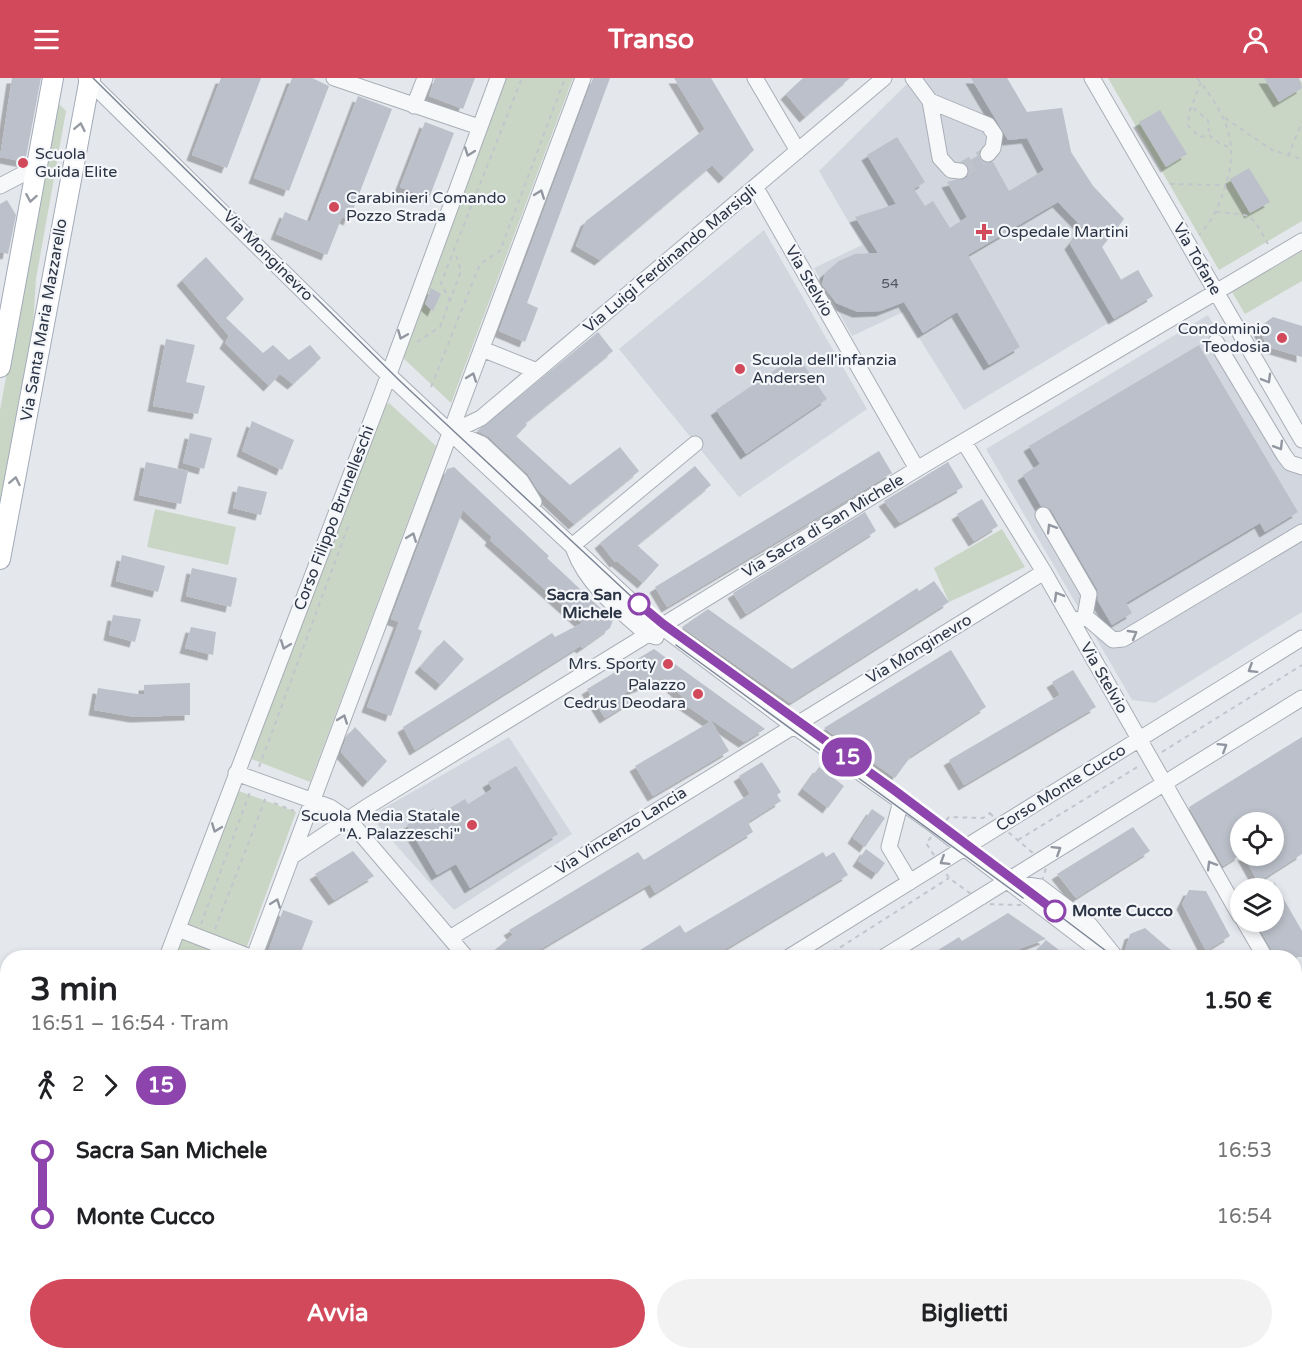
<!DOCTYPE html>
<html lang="it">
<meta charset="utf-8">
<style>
:root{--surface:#fff;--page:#f2f2f2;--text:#202124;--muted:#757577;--accent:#d1495b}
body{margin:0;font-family:"Varela Round",sans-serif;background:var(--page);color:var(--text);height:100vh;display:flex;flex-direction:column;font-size:22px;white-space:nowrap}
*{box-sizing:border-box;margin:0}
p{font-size:20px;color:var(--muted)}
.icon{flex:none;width:33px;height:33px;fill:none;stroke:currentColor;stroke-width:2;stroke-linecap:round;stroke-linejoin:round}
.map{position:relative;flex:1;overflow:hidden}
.sheet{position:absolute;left:0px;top:872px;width:1302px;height:410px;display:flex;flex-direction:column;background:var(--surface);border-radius:24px 24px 0 0;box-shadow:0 3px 9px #0003}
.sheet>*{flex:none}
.badge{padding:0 12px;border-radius:20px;font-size:21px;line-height:39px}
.controls{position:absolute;left:1230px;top:734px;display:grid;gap:12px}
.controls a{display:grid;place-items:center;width:54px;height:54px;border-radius:50%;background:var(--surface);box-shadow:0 3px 9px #0003;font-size:30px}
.map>.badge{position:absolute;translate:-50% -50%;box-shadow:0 0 0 3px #fff}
.legs{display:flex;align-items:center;gap:9px;height:66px;padding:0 30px;font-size:20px}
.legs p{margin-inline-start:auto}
.headline{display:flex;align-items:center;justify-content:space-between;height:102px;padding:0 30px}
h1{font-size:33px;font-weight:700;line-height:45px}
.button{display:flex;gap:12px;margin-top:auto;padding:12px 30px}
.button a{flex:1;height:69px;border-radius:36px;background:var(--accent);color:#fff;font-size:24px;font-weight:700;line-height:69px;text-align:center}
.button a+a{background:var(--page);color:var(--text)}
ul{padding:0 30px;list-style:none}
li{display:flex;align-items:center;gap:21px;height:66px;font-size:22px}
li i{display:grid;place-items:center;width:9px;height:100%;margin:0 8px;background:currentColor}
li i::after{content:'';width:15px;height:15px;margin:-8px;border:4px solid;border-radius:50%;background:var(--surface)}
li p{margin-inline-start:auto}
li:first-child i{background:linear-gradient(#0000 50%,currentColor 0)}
li:last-child i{background:linear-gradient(currentColor 50%,#0000 0)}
header{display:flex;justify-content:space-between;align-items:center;height:78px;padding:0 30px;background:var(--accent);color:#fff;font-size:27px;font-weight:700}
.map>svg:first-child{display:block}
</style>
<header><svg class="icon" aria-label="menu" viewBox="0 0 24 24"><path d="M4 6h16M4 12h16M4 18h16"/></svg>Transo<svg class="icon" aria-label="person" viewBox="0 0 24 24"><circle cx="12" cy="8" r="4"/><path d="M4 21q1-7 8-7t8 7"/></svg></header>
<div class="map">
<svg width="1302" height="1280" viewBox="0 0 1302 1280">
<defs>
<filter id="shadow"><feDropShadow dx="-5.5" dy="5.5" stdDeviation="0" flood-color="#0004"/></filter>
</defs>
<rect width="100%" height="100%" fill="#e4e7ec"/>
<path fill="#d2d6de" d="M913,0h94l20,34 35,-4 9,44 22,34 31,33 -22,28 19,32 17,-9 15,26 -189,114 -61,-98 -51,24 -38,-68 48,-23 -43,-74z
M764,152l103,179 -128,88 -120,-148z
M1208,237l94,160v137l-147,91 -23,-3 -146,-251z
M509,659l63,97 -118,76 -84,-94z
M1302,1113v167h-353l10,-6h335v-152z"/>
<path fill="#c9d6c5" d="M506,0h67l-122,325 -51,-48z
M1108,0h191l3,5v138l-83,49z
M57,24l9,9 -30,168 -3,46 -33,177v-92z
M1302,173v30l-57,33 -13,-22z
M389,325l47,43 -126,336 -61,-24 133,-351z
M155,431l81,18 -8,38 -81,-18z
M1002,451l23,38 -76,35 -15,-34z
M236,712l60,22 -53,145h-69z
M1302,1063v49l-7,9v-54z
M60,1274h36l-2,6h-16z"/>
<path fill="#bbc0ca" filter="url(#shadow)" d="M12,0h29l-16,84 -25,-5z
M221,0h40l-34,90 -35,-13z
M292,0h20l17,8 -40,105 -35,-13z
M435,0h40l-12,31 -34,-13z
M593,0h17l-83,225 11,5 -13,34 -26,-11z
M674,0h37l43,72 -30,28 -12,-13 -112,95 -24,-14 10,-25 119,-92z
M803,0h47l-45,39 -19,-23z
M971,0h36l20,34 35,-4 9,44 22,34 31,33 -22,28 19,33 17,-10 15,26 -39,23 -44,-75 13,-16 -25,-26 -90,53 52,92 -31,18 -32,-53 -34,21 -19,-31 -23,9 -23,1 -22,-9 -14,-19 3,-11 14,-12 16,-7 23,-1 -23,-36 41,-13 -29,-49 30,-18 28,45 -11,7 11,17 8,-5 17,27 17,-11 -20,-35 20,-5 2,-9 -4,-5 14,-8 3,7h11l16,29 35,-21 -17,-32 -19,2z
M1264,0h35l3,10 -23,14z
M358,18l34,13 -43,111 -7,-3 -15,38 -51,-21 9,-22 25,10z
M1160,32l27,44 -21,13 -27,-45z
M425,44l29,11 -25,65 -29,-11z
M1249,90l21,34 -20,11 -20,-34z
M7,122l9,15 -8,39 -8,-2v-48z
M206,179l38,42 -18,19 37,35 10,-8 16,15 21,-15 11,13 -28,26 -13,-10 -11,12 -44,-43 4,-7 -47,-56z
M431,210l10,6 -8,17 -8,-7z
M1273,239l29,9v31l-34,-10 -10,-19z
M598,254l15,19 -88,72 2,2 -11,11 54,49 50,-38 19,24 -65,53 -36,-34 -10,-16 -39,-37 -12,-6z
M166,261l29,6 -9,37 19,4 -7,28 -45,-8z
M1199,267l99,167 -33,20 -5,-9 -134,80 6,10 -20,12 -14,-24 -1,-12 -46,-79 -10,-4 -18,-31 17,-11 -11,-18z
M797,277l30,44 -81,55 -30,-44z
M252,343l42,19 -12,30 -40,-19z
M190,355l22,5 -8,31 -21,-6z
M879,373l13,22 -225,134 -12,-20z
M146,384l42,9 -7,33 -42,-9z
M948,384l15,25 -63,36 -16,-22z
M695,388l16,19 -74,60 22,20 -16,18 -26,-22 -2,1 -15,-19z
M454,389l95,89 -2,2 66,62 -3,8 -28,20 -2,-2 -165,104 -12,-23 149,-94 3,4 27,-14 -92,-83 2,-3 -29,-27 -45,119 4,2 -31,85 -24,-9 32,-85 -8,-3 56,-150z
M238,408l29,6 -6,23 -28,-7z
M982,421l16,27 -24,15 -17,-27z
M865,434l11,19 -130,83 -13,-21z
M122,477l43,11 -7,26 -42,-11z
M192,490l45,10 -6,29 -45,-11z
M934,503l15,21 -159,101 -108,-76 26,-18 84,60 125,-81 2,3z
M113,537l28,4 -6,23 -26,-7z
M191,549l25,5 -3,23 -28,-7z
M444,562l20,19 -23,26 -21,-18z
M654,571l111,80 -21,13 -34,-23 19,32 -76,45 -18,-30 75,-44 -26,-18 2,-4 -23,-22 -39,15 5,10 -24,15 -18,-29z
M951,572l35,57 -75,49 -16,22 -71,-50z
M1073,592l23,37 -132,78 -15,-25 111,-65 -8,-13z
M190,605v32l-55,2 -41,-7 4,-22 46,7v-10z
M355,649l32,34 -19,21 -27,-30 6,-16z
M1302,659v117l-44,28 -15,-27h31v-33h-34v33l-17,11 -34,-59z
M762,684l19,30 -4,3 4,6 -33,21 5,10 -98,61 -5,-9 -123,73h-41l27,-22 -4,-5 129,-78 6,8 106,-66 -11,-18z
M516,688l42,68 -88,54 -14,-24 -19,11 -30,-50 27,-17 4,7 27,-16 3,5 24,-15 -4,-7z
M819,689l25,19 -16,22 -25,-19z
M872,731l13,9 -20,29 -12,-9z
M1133,749l17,24 -74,47 -19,-24z
M866,771l19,14 -8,11 -19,-13z
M353,773l21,25 -40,24 -19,-26z
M823,774l3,5 8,-5 14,23 -136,82h-83l51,-32 5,8z
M1274,804l28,49v26h-26l-21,-36h19z
M1189,812l17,1 24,45 -24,15 -24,-47z
M283,832l30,11 -14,36h-18l-13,-5z
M1008,835l38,26 -40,15 -3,-4 -12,7h-64l32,-20 3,4z
M1145,850l22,19 14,10h-48l-8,-6 5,-17z
M1046,862l22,17h-38z"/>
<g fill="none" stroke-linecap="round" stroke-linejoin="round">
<path stroke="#bfc3cb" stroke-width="15" stroke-dasharray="15 8" stroke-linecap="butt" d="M960,93l28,-17"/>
<defs>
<path id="minor" d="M86,0l292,287 268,250 138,104 146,103 177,135
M334,0l145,49
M755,0l43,73
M913,0l17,23 10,57 11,12 9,1
M1092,0l210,362
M930,23l58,24 7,10 -2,13 -5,6
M414,28l11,-28
M0,108l21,-11 14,-3
M756,110l161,281
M1216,264l68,113 6,8 12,4
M482,271l55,22
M452,354l29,-14 403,-340
M460,357l22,9 39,37 13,21
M964,364l80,130 196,344
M1043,437l46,79 -4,22 -7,4
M572,468l123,-102
M574,472c13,35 45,60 73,84l9,3
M1085,538l28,24 10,-1 179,-107
M236,695l94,34 19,13 117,137
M901,723l-12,46 21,35
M294,777l71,-47 552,-339 385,-228
M1010,804l30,5 50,38 24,30
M1244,843l21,36
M178,851l72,28
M450,860l594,-366
M167,879l215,-564 116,-315
M254,879l329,-879
M789,879l513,-319
M884,879l418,-259
M1294,929l8,13
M1294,1022l8,6
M1294,1050l8,-4
M553,1274l6,6
M799,1274l6,6
M18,1280l2,-6
M103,1280l3,-6
M146,1280l10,-6
M230,1280l11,-6
M403,1280l11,-6
M915,1280l10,-6"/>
<path id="major" d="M0,289l53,-289
M0,481l90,-481"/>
</defs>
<use href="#minor" stroke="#a9aeb7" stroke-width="17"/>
<use href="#major" stroke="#a3abb8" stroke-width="22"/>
<path stroke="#c2c5cb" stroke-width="2" stroke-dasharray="4.5 4.5" stroke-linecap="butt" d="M1197,0c29,36 44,66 27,112 -6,18 -12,31 -25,45
M1201,4l-12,31 -1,13 12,11 9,-2 11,9 12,4
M1193,30l15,12 1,15
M1225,40l47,32 30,9
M1288,78l14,-34
M1170,106l56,1
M1216,134c38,3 34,0 52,32
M450,223l-9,-18 81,-205
M417,264l23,-15 21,-56 -6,-19
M431,309l49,-123 20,-13 65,-173
M1162,674l140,-87
M259,689l90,-243
M274,725l20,8
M990,735l11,13 46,39 -7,22 -20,18 -35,-1 -36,-26 -23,-35 23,-26 34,1z
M1018,762l121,-74
M201,846l49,-132
M215,851l50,-129 -2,-1
M189,879l2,-8
M825,879l124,-79
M77,1280l2,-6
M189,1280l10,-6"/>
<use href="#minor" stroke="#f7f8fa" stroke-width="15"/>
<use href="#major" stroke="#fff" stroke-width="20"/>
<path stroke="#7d8696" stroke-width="1.5" d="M93,0l308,304 248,231 245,177 220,167
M676,567l347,253
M1294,1019l8,6"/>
</g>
<defs><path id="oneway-chevron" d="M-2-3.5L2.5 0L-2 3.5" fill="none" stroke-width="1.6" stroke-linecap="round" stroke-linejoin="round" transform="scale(1.5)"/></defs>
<g stroke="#959aa2">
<use href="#oneway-chevron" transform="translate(80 49) rotate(-78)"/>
<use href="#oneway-chevron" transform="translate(31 120) rotate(100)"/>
<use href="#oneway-chevron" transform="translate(15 403) rotate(-79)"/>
</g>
<g stroke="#9196a0">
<use href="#oneway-chevron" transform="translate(469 74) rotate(110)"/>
<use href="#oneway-chevron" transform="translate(540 116) rotate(-70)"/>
<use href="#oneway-chevron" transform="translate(402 257) rotate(112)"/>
<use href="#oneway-chevron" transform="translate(472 299) rotate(-70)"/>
<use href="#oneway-chevron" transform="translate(1267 301) rotate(60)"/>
<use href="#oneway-chevron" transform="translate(1279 368) rotate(59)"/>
<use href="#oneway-chevron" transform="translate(1051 450) rotate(-121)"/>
<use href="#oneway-chevron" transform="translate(412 459) rotate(-69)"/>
<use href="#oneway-chevron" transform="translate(1058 518) rotate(-120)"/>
<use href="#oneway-chevron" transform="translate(1133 556) rotate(-30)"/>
<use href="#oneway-chevron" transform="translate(285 567) rotate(111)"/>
<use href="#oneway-chevron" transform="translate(1252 591) rotate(148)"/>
<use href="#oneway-chevron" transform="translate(343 641) rotate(-70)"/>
<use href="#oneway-chevron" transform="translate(1223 669) rotate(-32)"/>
<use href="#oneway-chevron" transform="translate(216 750) rotate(111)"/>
<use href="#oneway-chevron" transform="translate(1057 772) rotate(-32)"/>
<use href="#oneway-chevron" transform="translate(944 783) rotate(148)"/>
<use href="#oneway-chevron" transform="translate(1211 787) rotate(-121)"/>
<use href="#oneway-chevron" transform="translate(276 825) rotate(-69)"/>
</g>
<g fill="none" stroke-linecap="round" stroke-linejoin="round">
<defs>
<path id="line-1" d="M639,526l24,20 231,166 161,121"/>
</defs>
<use href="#line-1" stroke="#fff" stroke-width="14"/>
<use href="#line-1" stroke="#8e44ad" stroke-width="9"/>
</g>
<g fill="#d1495b" stroke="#f4f6f9" stroke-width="2">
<circle cx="23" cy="85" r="6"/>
<circle cx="334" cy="129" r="6"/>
<path d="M981 145h6v6h6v6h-6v6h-6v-6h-6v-6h6z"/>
<circle cx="1282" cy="260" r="6"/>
<circle cx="740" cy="291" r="6"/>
<circle cx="668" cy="586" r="6"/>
<circle cx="698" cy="616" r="6"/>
<circle cx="472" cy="747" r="6"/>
</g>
<g fill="#fff" stroke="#8e44ad" stroke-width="3">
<circle cx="639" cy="526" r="10"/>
<circle cx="1055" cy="833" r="10"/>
</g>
<g text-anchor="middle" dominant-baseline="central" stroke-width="4.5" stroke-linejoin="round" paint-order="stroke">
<g font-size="14" fill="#4f5766">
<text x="890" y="205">54</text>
</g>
<g font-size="16" fill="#2b3445" stroke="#f4f6f9" text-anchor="start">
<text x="35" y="76">Scuola<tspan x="35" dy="18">Guida Elite</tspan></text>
<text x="346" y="120">Carabinieri Comando<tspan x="346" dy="18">Pozzo Strada</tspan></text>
<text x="998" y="154">Ospedale Martini</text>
<text x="1270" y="251" text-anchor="end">Condominio<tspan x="1270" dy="18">Teodosia</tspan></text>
<text x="752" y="282">Scuola dell'infanzia<tspan x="752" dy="18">Andersen</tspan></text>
<text x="656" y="586" text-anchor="end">Mrs. Sporty</text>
<text x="686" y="607" text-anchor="end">Palazzo<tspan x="686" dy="18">Cedrus Deodara</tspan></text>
<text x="460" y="738" text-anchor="end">Scuola Media Statale<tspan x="460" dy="18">"A. Palazzeschi"</tspan></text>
</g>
<g font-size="16" fill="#2b3445" stroke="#f4f6f9">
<text transform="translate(268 178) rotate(45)">Via Monginevro</text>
<text transform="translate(670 181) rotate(-40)">Via Luigi Ferdinando Marsigli</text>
<text transform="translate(1197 181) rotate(60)">Via Tofane</text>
<text transform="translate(809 203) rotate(60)">Via Stelvio</text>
<text transform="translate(44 242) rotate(-80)">Via Santa Maria Mazzarello</text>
<text transform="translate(334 440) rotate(-69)">Corso Filippo Brunelleschi</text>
<text transform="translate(823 448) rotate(-31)">Via Sacra di San Michele</text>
<text transform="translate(919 571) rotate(-31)">Via Monginevro</text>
<text transform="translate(1104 600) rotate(60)">Via Stelvio</text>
<text transform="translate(1061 710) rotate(-32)">Corso Monte Cucco</text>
<text transform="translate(621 753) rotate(-32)">Via Vincenzo Lancia</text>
</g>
<g font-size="16" font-weight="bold" fill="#2b3445" stroke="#f4f6f9" text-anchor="end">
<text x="622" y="517">Sacra San<tspan x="622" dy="18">Michele</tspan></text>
<text x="1072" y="833" text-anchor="start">Monte Cucco</text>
</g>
</g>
</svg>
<div class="controls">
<a><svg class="icon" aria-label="locate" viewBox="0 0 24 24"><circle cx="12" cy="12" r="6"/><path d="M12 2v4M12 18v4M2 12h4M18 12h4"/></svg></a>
<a><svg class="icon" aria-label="layers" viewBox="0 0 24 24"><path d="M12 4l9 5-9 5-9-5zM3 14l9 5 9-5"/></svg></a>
</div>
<b class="badge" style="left:847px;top:679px;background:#8e44ad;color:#fff">15</b>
<section class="sheet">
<div class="headline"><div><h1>3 min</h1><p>16:51 – 16:54 · Tram</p></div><b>1.50 €</b></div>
<div class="legs"><svg class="icon" aria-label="walk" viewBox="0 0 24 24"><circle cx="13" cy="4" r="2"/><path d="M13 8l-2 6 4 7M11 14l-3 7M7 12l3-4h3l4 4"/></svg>2<svg class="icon" aria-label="forward" viewBox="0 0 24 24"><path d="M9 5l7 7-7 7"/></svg><b class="badge" style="background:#8e44ad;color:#fff">15</b></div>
<ul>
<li><i style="color:#8e44ad"></i><b>Sacra San Michele</b><p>16:53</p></li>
<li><i style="color:#8e44ad"></i><b>Monte Cucco</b><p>16:54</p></li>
</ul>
<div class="button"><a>Avvia</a><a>Biglietti</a></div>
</section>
</div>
